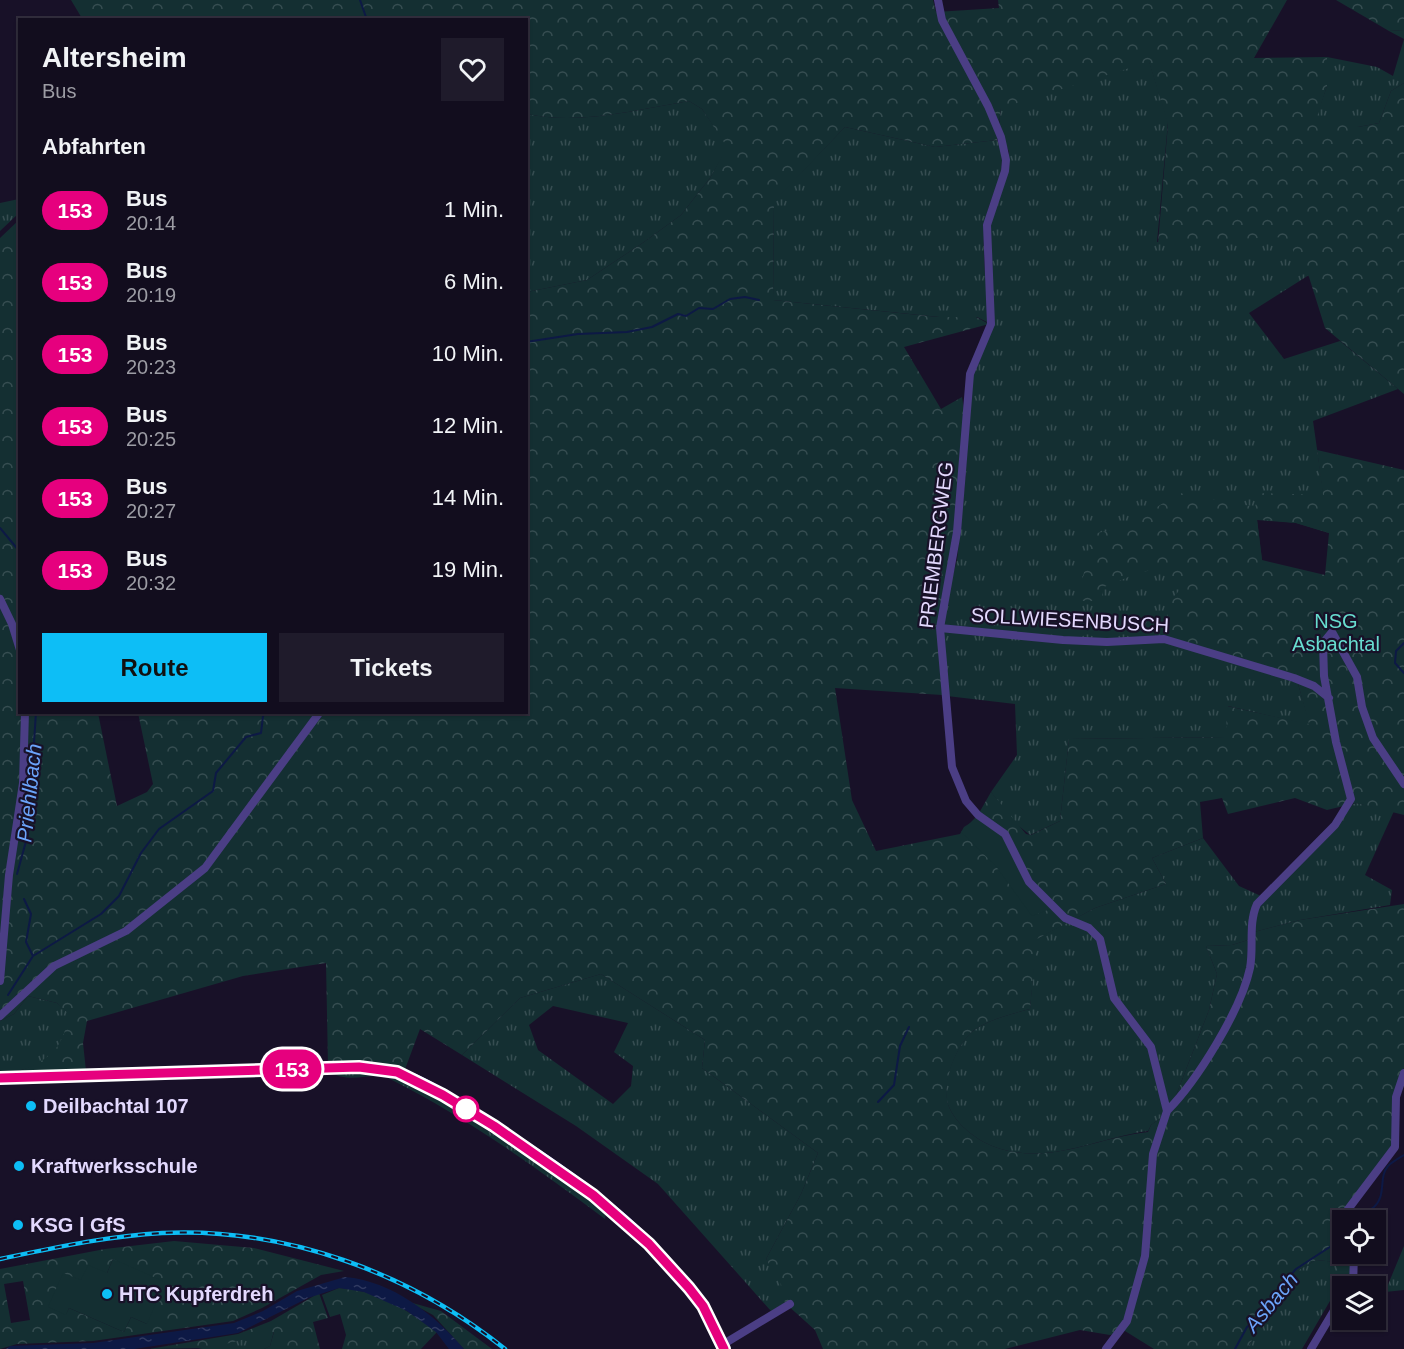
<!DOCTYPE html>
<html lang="de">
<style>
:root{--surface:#120d1e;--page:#1f1b2b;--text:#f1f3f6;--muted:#9c9ca4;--line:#312d3c;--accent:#0dbef6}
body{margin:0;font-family:Arial,sans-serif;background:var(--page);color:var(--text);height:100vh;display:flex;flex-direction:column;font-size:22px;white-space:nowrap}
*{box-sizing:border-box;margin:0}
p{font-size:20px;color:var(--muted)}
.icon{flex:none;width:33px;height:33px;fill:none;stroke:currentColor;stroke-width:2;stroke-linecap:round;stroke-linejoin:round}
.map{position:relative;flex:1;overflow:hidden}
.panel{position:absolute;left:18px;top:18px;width:510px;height:696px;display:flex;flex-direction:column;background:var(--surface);border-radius:0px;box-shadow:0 2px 4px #0004,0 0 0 2px var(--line)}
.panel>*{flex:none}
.badge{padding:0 12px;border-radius:20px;font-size:21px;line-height:39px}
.tools{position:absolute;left:1332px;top:1210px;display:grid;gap:12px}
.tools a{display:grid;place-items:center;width:54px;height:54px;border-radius:0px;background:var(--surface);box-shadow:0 2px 4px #0004,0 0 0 2px var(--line);font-size:30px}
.map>.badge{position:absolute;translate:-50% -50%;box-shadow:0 0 0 3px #fff}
h2{padding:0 24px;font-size:22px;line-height:54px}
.round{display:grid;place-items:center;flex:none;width:63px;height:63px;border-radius:0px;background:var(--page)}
.overview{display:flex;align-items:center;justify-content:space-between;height:102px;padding:0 24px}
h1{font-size:28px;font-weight:700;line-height:45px}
.action{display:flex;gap:12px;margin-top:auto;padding:12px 24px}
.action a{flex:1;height:69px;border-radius:0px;background:var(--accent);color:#111;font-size:24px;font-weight:700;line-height:69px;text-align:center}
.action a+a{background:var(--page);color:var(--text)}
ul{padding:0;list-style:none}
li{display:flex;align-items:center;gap:18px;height:72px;padding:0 24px}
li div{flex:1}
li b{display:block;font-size:22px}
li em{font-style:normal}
li .badge{min-width:66px;font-weight:700;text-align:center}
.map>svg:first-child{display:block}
</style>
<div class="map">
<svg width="1404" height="1349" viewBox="0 0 1404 1349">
<defs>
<pattern id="grass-tufts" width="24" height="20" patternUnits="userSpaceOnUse" patternTransform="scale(1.5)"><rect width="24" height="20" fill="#142f32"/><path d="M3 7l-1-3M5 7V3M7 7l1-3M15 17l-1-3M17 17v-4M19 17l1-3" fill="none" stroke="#364d51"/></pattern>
<pattern id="forest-crowns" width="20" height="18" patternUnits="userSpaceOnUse" patternTransform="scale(1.5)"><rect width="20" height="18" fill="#142f32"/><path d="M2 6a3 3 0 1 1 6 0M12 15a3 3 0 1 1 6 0" fill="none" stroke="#364d51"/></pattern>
<pattern id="water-ripples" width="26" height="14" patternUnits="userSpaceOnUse" patternTransform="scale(1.5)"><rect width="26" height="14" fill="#0d1945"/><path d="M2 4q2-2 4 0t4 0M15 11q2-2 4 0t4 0" fill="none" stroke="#303a61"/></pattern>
</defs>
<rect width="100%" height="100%" fill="#181128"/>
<path fill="url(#grass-tufts)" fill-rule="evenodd" d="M1404,30v53l-13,8 -12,32 -21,4 -43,-7 12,-34v-29l50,10 16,9 11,-37 -15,-8z
M1149,61l19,61 -11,120 128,-7 24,40 -60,38 35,46 56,-18 58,48 -85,32 16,112 -33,-10 -39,-3 5,40 48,165 -82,-19 -1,31 -158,2 -9,82 -30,14 -16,-13 -23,-30 26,-37 -2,-51 -68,-8 -4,-84 14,-52 8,-76 6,-110 18,-51 -12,-6h-38l-166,-17 1,-99 71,-74 90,20 62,-7c13,26 -3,47 -10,73 -5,21 -3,41 -2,62l6,-62 17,-46 1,-15 -10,-24 2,-22z
M689,101l13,8 26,38 -18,31 -29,37 -37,27 -57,38 -60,12v-178c53,11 108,-4 162,-13z
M19,199v14l-19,18v-28z
M1356,803l38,8 -29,64 27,15 -2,15 -90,15 -46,12 -6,8 -16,5 -26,1 11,28 -8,36 -39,101 -19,14 -3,6c-52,7 -100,35 -153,16 -17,-6 -37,-21 -45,-38 -12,-21 6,-65 24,-79 16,-11 38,-16 56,-21l6,-70 59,-31 71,-24 -14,-26 51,-20 36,48 22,10 90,-91z
M601,974l104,66 -3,28 116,85 -17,41 -35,65c8,11 22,30 19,44l-14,8 -113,-127 -82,-58 -114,-71 58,-57zM553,1006l75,17 -14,29 19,14 -2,20 -18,18 -75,-54 -9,-25z
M28,996l29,7 12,10c-1,6 0,13 -2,19 -8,26 -42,43 -67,39v-50l14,-7z
M328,1071l58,2 20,7 142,88 58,44 -1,7c-68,-51 -139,-102 -215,-140 -18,-9 -38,7 -62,-8z
M1404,1246v44l-19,2z
M1316,1260l21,2 4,20 -39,67h-55l41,-73z
M274,1331l-4,15 -6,3h-66z"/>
<path fill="url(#forest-crowns)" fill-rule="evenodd" d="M71,0h862l3,12 63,-4 -1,-8h289l-33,58 73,-1v29l-11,34 29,-5 13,12 21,-4 12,-32 13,-8v311l-79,-66 -16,-51 -24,-40 -127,6 10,-119 -19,-62 -148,46 -4,32 -62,7 -90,-20 -71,75 -1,98 165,17h38l13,7 -85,23 37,62 21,-12c12,63 -12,147 -21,210 -4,28 1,60 1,88l-107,-7 17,112 24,51 84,-17 4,-7 11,-7 16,-28 35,42 5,1 29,-14 9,-82 157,-2 1,-31 82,18 -12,-44 -133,-42 5,-35 17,-21 -30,-13 -18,4 -34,14 -3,14h-23l14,-67 30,-6 58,-35 75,14 4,-14 64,2 -6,-45 87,20v345l-48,-12 -29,7 -32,-12 -67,16 -6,-16 -22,4 3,36 -51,20 14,26 -71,24 -58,31 -7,70c-18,5 -40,10 -56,21 -18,14 -35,58 -24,79 8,17 28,32 45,38 54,19 99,-9 153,-15l3,-7 19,-14 39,-101 8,-36 -11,-28 26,-1 16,-5 6,-8 46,-12 104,-16v164l-6,14 -3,59 -50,70 -3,43h11l-2,33 -10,-5 -5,-20 -20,-2 -27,16 -42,73h-93l-29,-18 -15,4 -30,-5 -75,19h-182l-8,-19 -30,-27 -4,-19 -15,-25 35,-65 17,-41 -116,-85 3,-28 -104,-66 -81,24 -58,57 -42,-26 -16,43 -76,-7 -2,-102 -83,13 -156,45 -4,22 3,28 -70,1c33,-11 49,-24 52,-59l-11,-10 -29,-7 -14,18 -14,7v-783l19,-18 1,492 78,1 19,93 30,-14 6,-8 -15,-71 388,-1 1,-420 60,-12 57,-38 37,-27 29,-37 17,-31 -25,-38 -13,-8c-54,9 -109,24 -162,13l-1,-94h-443zM1257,519l39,4 33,10 -4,42 -63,-15z
M1336,0h68v30l-15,1z
M174,1241l80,7 90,23 -23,4 -59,33 -29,13 -140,20 -76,3 -17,5v-80l105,-20zM113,1259l34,65 -16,-7 -7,15 -55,-24 -3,6 -17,-7 32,-27 26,-7zM23,1281l7,39 -19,3 -7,-39z
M339,1288c35,1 71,23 98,44l-16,17h-79l4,-14 -6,-21 -10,3 -8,-22z
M319,1293l9,25 -15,4 7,27h-56l6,-3 4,-14 -65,16 -60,1 89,-15 33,-13z
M409,1302l32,9 51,38h-28l-31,-34z"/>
<path fill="#142f32" d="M977,816l22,14 25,44 29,34 -21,8 -37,-51 -34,-33z
M113,1259l52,23 -18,42 -16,-7 -7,15 -55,-24 -3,7 -18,-8 15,-34 18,7 7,-15 19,8z"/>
<path fill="url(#water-ripples)" d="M345,1277c47,4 89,37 119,72h-15l-13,-17 -29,-21 -43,-19 -25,-4 -31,10 -70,35 -104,16h-128l4,-3 83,-3 141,-20 29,-12 34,-20z"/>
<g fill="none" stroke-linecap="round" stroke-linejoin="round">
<path stroke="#0d1945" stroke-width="2" d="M360,0l7,20
M526,342l52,-8 49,-2 25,-5 26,-13 8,2 13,-8 14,1 17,-10 15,-2 14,3
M0,528l20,24
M1404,643l-8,8 -1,12 9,10
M17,874l11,-40 8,-122
M24,899l7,15 -5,28 7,14
M8,995l25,-39 68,-42 18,-18 22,-43 18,-24 54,-38 3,-18 30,-36 15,-4 2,-17 6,-4
M878,1102l16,-17 6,-39 9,-19
M1356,1221c6,-12 10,-7 18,-14 13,-12 4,-29 14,-41 4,-4 11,-8 16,-11
M1235,1349l12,-22 19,-16 10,-19 20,-23 46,-30"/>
<path stroke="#4b3e85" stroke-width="8" d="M938,0l4,20 46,86 13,31 5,23 -1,11 -18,54 4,99 -21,50 -13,158 -17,96 12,139 14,34 12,14 27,19 24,48 36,36 24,10 11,11 14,59 37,49 16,64 -14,43 -8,102 -18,65 -21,28
M0,599l12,25 8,26
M940,628l123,12 44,2 57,-3 130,39 20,8 15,12
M0,981l9,-106 14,-92 2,-71
M0,1016l54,-50 72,-35 79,-63 115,-156
M1167,1111c30,-30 74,-101 83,-143 4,-21 -2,-44 7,-64l78,-79 16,-26 -15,-57 -12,-66 -1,-33 9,-11 25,45 5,30 11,31 31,46
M1342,1230l-2,-8 6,-10 49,-65 1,-50 8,-24
M1353,1287l1,-33
M722,1345l68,-41
M1311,1349l31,-52"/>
<path stroke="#8a74fa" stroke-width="10" d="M200,1073c35,-2 70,-3 105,-4 27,-2 55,-4 82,1 33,6 64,30 93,47 80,50 167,108 221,187 10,14 16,30 23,45
M0,1078l197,-5"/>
<defs>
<path id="rail" d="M0,1259c53,-11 107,-23 162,-26 123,-6 248,40 343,116"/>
</defs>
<use href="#rail" stroke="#0dbef6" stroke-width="4.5"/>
<use href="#rail" stroke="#181128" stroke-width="2" stroke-dasharray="7" stroke-linecap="butt"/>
</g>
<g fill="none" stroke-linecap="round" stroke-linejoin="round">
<defs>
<path id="line" d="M0,1078l359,-11 38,5 46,23 51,31 99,69 56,49 40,44 14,18 21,43"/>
</defs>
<use href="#line" stroke="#fff" stroke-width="14"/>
<use href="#line" stroke="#e6007e" stroke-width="9"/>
</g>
<g fill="#0dbef6" stroke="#181128" stroke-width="2">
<circle cx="31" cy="1106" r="6"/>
<circle cx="19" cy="1166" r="6"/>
<circle cx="18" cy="1225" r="6"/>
<circle cx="107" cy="1294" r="6"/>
</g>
<circle fill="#fff" stroke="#e6007e" stroke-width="3" cx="466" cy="1109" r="12"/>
<g text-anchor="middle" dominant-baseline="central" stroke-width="4.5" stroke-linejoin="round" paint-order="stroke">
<g font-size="20" fill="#e3d9fe" stroke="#181128">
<text transform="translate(936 545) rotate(-83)">PRIEMBERGWEG</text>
<text transform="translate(1070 620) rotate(3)">SOLLWIESENBUSCH</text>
</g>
<g font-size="20" fill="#67dccf" stroke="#181128">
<text x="1336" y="621">NSG<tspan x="1336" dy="23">Asbachtal</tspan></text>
</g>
<g font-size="20" font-weight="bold" fill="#e3d9fe" stroke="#181128" text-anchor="start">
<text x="43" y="1106">Deilbachtal 107</text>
<text x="31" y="1166">Kraftwerksschule</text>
<text x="30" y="1225">KSG | GfS</text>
<text x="119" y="1294">HTC Kupferdreh</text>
</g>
<g font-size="21" font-style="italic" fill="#6ba4fa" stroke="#181128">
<text transform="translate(29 793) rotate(-84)">Priehlbach</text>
<text transform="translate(1271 1302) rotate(-50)">Asbach</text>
</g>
</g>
</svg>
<div class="tools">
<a><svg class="icon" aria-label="locate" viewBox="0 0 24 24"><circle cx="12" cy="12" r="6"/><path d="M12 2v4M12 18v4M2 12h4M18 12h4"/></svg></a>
<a><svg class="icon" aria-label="layers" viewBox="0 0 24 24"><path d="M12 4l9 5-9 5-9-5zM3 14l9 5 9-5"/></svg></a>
</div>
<b class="badge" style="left:292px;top:1069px;background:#e6007e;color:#fff">153</b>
<section class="panel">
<div class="overview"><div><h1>Altersheim</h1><p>Bus</p></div><a class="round"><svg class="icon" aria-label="heart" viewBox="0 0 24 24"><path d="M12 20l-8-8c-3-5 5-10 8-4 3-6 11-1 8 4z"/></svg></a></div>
<h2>Abfahrten</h2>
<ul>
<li><span class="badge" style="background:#e6007e;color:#fff">153</span><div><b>Bus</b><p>20:14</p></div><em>1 Min.</em></li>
<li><span class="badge" style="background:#e6007e;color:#fff">153</span><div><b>Bus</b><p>20:19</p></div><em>6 Min.</em></li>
<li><span class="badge" style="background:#e6007e;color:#fff">153</span><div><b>Bus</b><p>20:23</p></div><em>10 Min.</em></li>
<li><span class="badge" style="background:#e6007e;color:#fff">153</span><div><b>Bus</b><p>20:25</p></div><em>12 Min.</em></li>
<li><span class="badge" style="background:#e6007e;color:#fff">153</span><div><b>Bus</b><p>20:27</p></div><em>14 Min.</em></li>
<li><span class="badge" style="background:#e6007e;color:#fff">153</span><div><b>Bus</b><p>20:32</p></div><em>19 Min.</em></li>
</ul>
<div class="action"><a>Route</a><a>Tickets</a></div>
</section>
</div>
